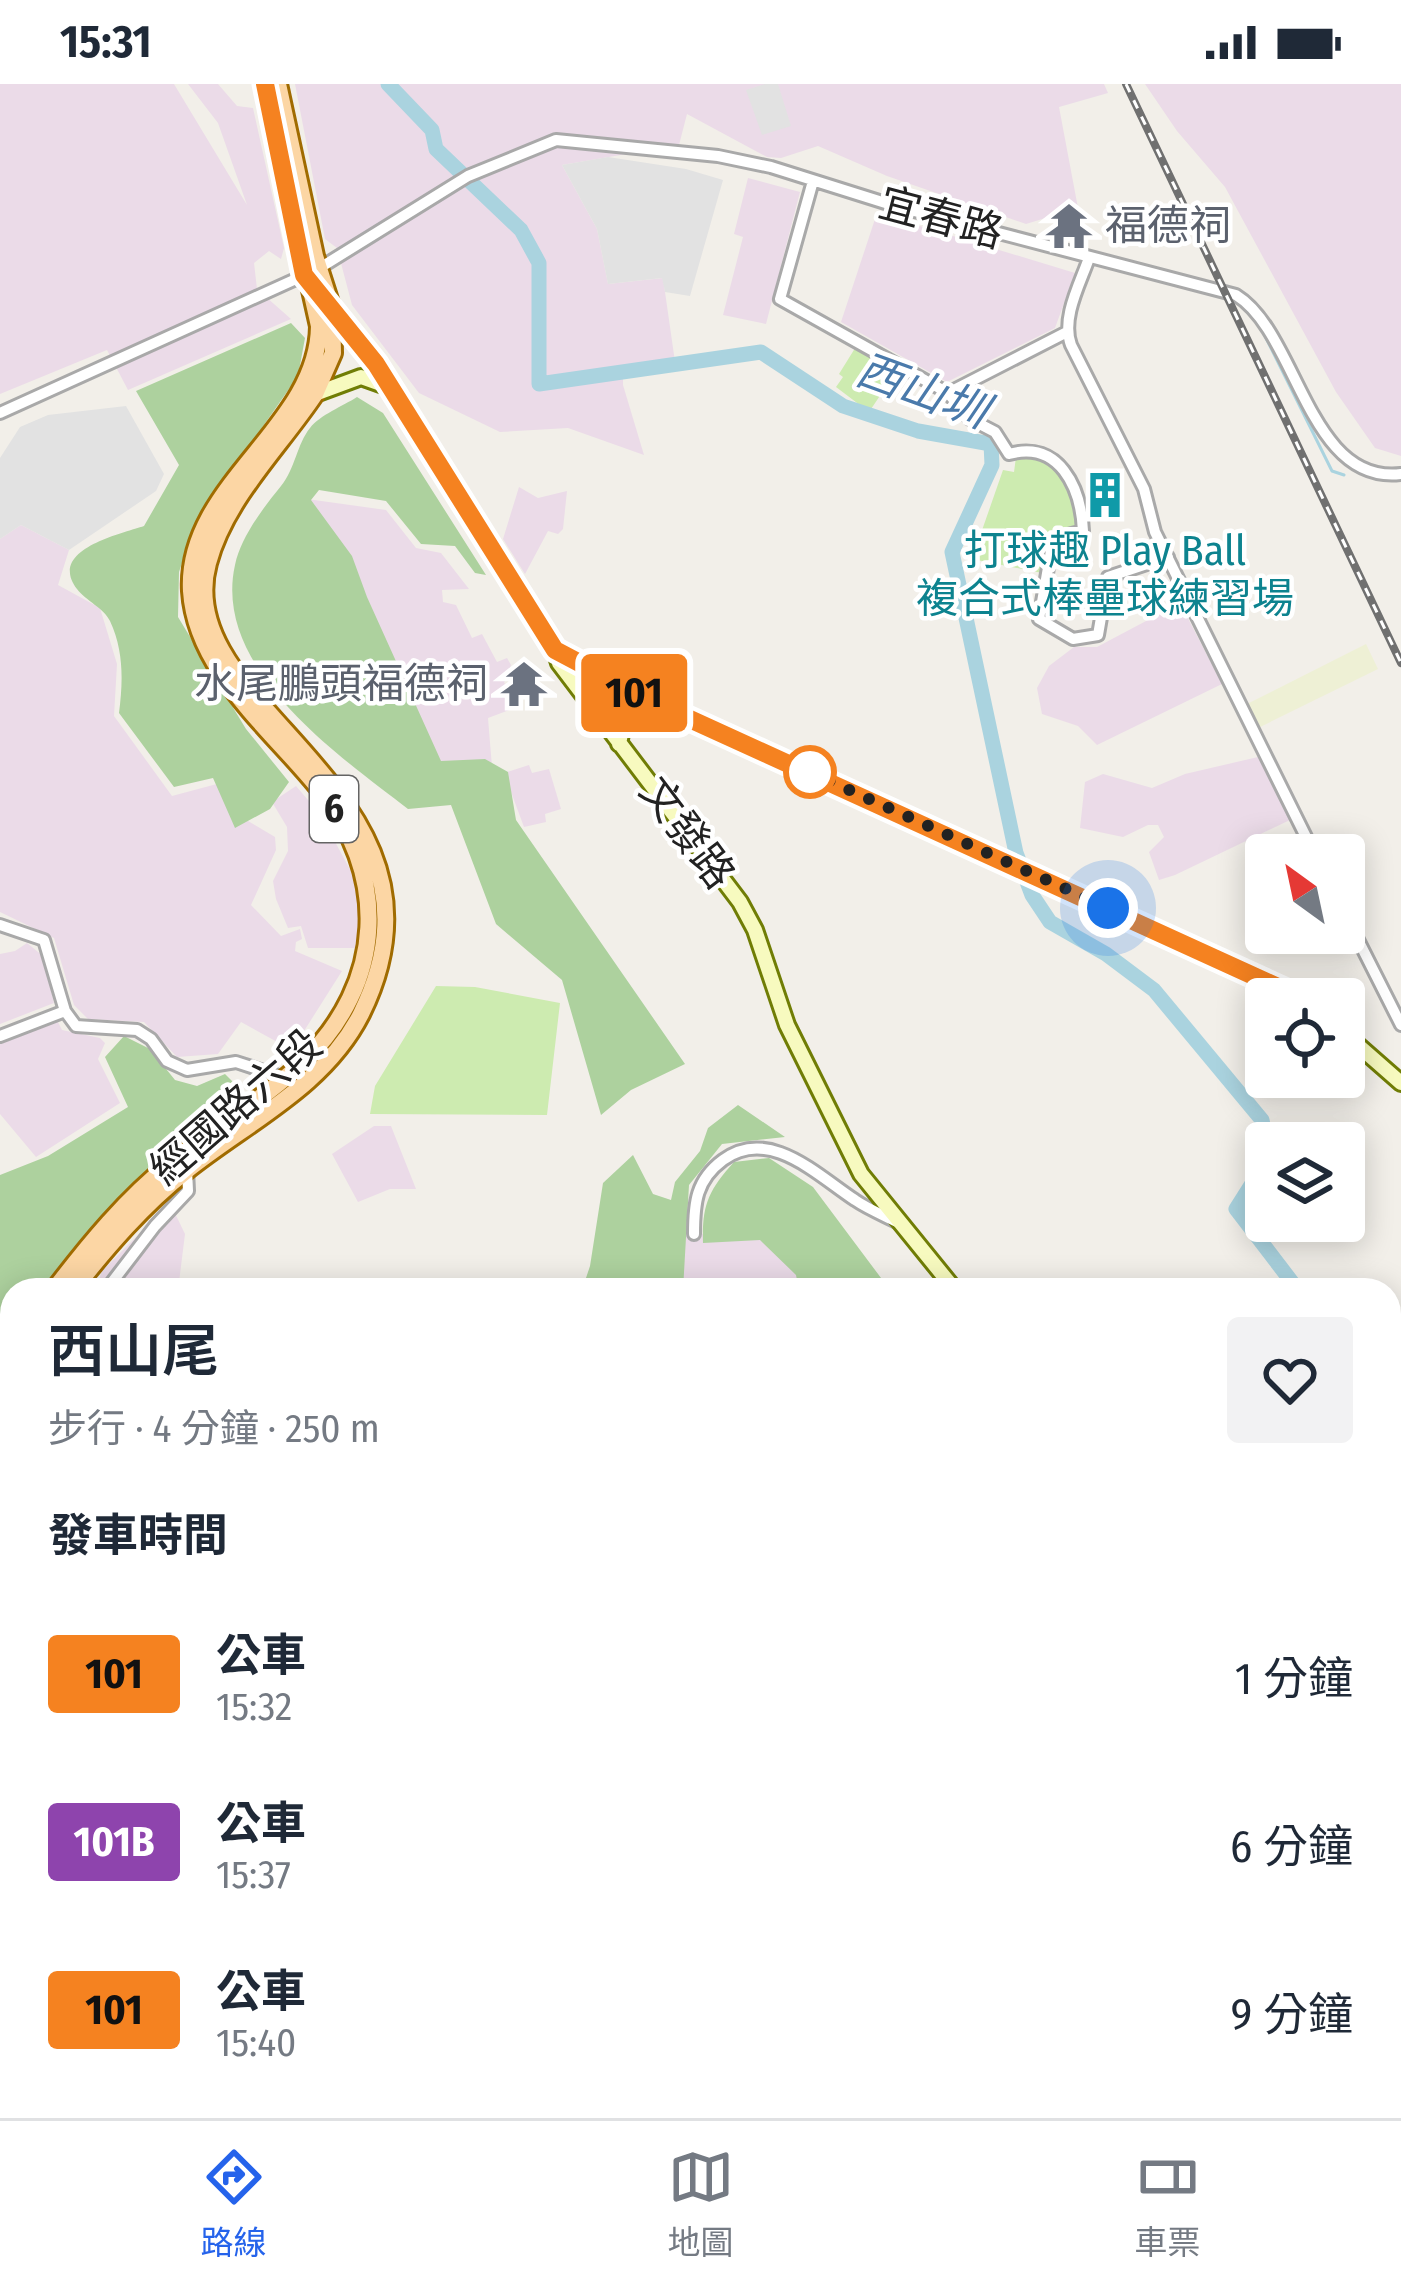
<!DOCTYPE html>
<html lang="zh-TW">
<meta charset="utf-8">
<style>
:root{--surface:#fff;--page:#f2f2f3;--text:#1f2937;--muted:#747a83;--line:#e0e1e3;--accent:#2563eb}
body{margin:0;font-family:"Fira Sans Condensed","Noto Sans TC",sans-serif;background:var(--page);color:var(--text);height:100vh;display:flex;flex-direction:column;font-size:45px;white-space:nowrap}
*{box-sizing:border-box;margin:0}
p{font-size:39px;color:var(--muted)}
.icon{flex:none;width:66px;height:66px;fill:none;stroke:currentColor;stroke-width:2;stroke-linecap:round;stroke-linejoin:round}
.map{position:relative;flex:1;overflow:hidden}
.details{position:absolute;left:0px;top:1194px;width:1401px;height:840px;display:flex;flex-direction:column;background:var(--surface);border-radius:36px 36px 0 0;box-shadow:0 6px 30px #0003}
.details>*{flex:none}
.badge{padding:0 24px;border-radius:9px;font-size:42px;line-height:78px}
.needle{width:78px;rotate:327deg}
.tools{position:absolute;left:1245px;top:750px;display:grid;gap:24px}
.tools a{display:grid;place-items:center;width:120px;height:120px;border-radius:12px;background:var(--surface);box-shadow:0 6px 30px #0003;font-size:60px}
.you{position:absolute;width:60px;height:60px;margin:-30px;border:9px solid #fff;border-radius:50%;background:#1a73e8;box-shadow:0 0 0 18px #1a73e833}
.map>.badge{position:absolute;translate:-50% -50%;box-shadow:0 0 0 6px #fff}
h2{padding:0 48px;font-size:45px;line-height:108px}
.round{display:grid;place-items:center;flex:none;width:126px;height:126px;border-radius:12px;background:var(--page)}
.summary{display:flex;align-items:center;justify-content:space-between;height:204px;padding:0 48px}
h1{font-size:57px;font-weight:600;line-height:90px}
ul{padding:0;list-style:none}
li{display:flex;align-items:center;gap:36px;height:168px;padding:0 48px}
li div{flex:1}
li b{display:block;font-size:45px}
li em{font-style:normal}
li .badge{min-width:132px;font-weight:700;text-align:center}
.status{display:flex;justify-content:space-between;align-items:center;height:84px;padding:0 60px;background:var(--surface);direction:ltr}
.status svg{height:33px;fill:currentColor}
.tabs{display:flex;justify-content:space-around;align-items:center;height:168px;border-top:3px solid var(--line);background:var(--surface);font-size:33px;color:var(--muted)}
.tabs a{display:grid;justify-items:center;gap:6px}
.tabs .on{color:var(--accent)}
.map>svg:first-child{display:block}
</style>
<div class="status"><b>15:31</b><svg viewBox="0 0 49 12"><path d="M0 12V9h3v3zM5 12V6h3v6zM10 12V3h3v9zM15 12V0h3v12zM26 1h20v11H26zM47 4h2v5h-2z"/></svg></div>
<div class="map">
<svg width="1401" height="2034" viewBox="0 0 1401 2034">
<rect width="100%" height="100%" fill="#f2efe9"/>
<path fill="#ebdbe8" d="M0,0h174l73,121 -29,-82 -30,-39h30l19,22 16,2 31,140 -3,11 -12,-8 -15,12 3,26 34,30 -163,71 -21,-40 -107,44z
M295,0h809l4,9 -49,14 19,101 -52,16 -139,-48 -69,-30 -37,12 -14,-1 -80,-43 -8,31 -117,20 35,64 11,55 55,-6 12,84 -52,7v16l21,70 -76,-27 -68,4 -81,-39 -67,-88 -15,-57 -12,-9z
M1145,0h256v372l-26,-8 -39,-56 -111,-205 -48,-56z
M748,94l52,14 -34,132 -43,-9 20,-78 -9,-3z
M877,129l198,60 -20,55 -108,54 -106,-60z
M519,403l19,11 29,-7 -4,38 -5,5 -10,-3 -23,43 -22,-35z
M307,415l79,11 30,38 25,5 28,36 -27,1 1,12 13,3 16,33 10,-4 15,28 10,-4 4,7 -7,18 14,8 -6,18 -24,9 4,49 -52,-1z
M21,441l48,25 -11,35 42,23 17,56 -3,52 58,80 56,-15 15,37 32,19 1,13 -25,55 30,31 19,-7 2,10 -6,3 -1,9 47,20 -50,79 -51,-28 -23,32 -41,3 -33,-35 -56,-3 -14,-14 -20,-67 -54,-26v-373z
M1180,519l42,81 -125,61 -19,-19 -36,-12 -5,-26 12,-22 25,-19h23z
M1258,673l32,63 -115,55 -16,5 -10,-28 15,-15 -6,-12h-10l-25,12 -43,-9 5,-46 18,-8 49,14 33,-14z
M529,681l3,8 17,-4 12,40 -16,5 1,8 -22,5 -20,-54z
M296,702l24,28 33,61 7,42 -5,31h-47l-7,-22 -13,2 -12,-29 -3,-18 15,-30 -1,-24 -15,-25z
M27,859l16,13 11,47 -54,21v-70l15,-3z
M57,936l5,10 38,8 5,5 -7,16 22,44 -84,54 -36,-43v-73z
M374,1042h17l25,63h-26l-32,13 -26,-48z
M170,1119l15,31 -7,56h-83l7,-19z
M769,1147l41,59h-150l15,-55z"/>
<path fill="#eef0d5" d="M1366,560l12,25 -122,60 -11,-24z"/>
<path fill="#cdebb0" d="M857,261l41,24 -29,43 -33,-25 7,-10 -4,-3z
M1016,373h30c26,31 32,53 30,93l-27,-3 -7,26 -70,-14 31,-89 11,2z
M436,902l39,1 85,16 -13,112 -177,-1 5,-28z"/>
<path fill="#add19e" d="M291,239l14,15 -7,38 -103,148 -16,48 -1,45 68,112 43,53 -19,27 -35,19 -22,-50 -39,9 -55,-74c4,-31 5,-62 -9,-92 -6,-13 -24,-20 -33,-32 -30,-39 43,-55 67,-63l35,-61 -43,-74z
M357,313l26,16 103,162 -11,-2 -20,-27 -34,-2 -35,-43 -67,-11 -8,10 41,56 15,41 74,164 44,-2 23,13 8,48 169,244 -54,26 -30,25 -39,-135 -66,-56 -45,-119 -43,4c-70,-54 -196,-141 -173,-244 6,-28 28,-57 46,-79 14,-17 16,-42 29,-58 10,-13 33,-22 47,-31z
M124,952l26,13 25,31 22,6 28,-12 16,16 -195,200h-34v35l-12,12v-162l48,-19 80,-49 -23,-50z
M738,1021l47,32 -63,7 -33,41 -6,105h-101l8,-24 13,-83 30,-28 20,39 18,6 4,-18 25,-31 8,-23z
M769,1074l44,29 77,103h-91l-3,-15 -36,-35 -57,3c-1,-38 5,-52 31,-81z
M624,2022h564l-8,12h-557z"/>
<path fill="#e2e2e2" d="M765,0h13l13,42 -29,9 -16,-45z
M608,73l78,12 37,11 -33,116 -25,-4 -3,-14 -54,6 -11,-55 -35,-64z
M126,322l38,68 -8,17 -87,59 -48,-25 -21,14v-81l20,-31 28,-12z"/>
<g fill="none" stroke-linecap="round" stroke-linejoin="round">
<path stroke="#aad3df" stroke-width="3" d="M1261,244l71,143 12,4
M0,1657l12,-1"/>
<path stroke="#aad3df" stroke-width="15" d="M388,0l44,46 4,19 85,81 18,33v121l222,-32 82,54 75,25 73,13 1,21 -40,87 64,301 16,42 18,27 56,32 48,36 108,130 5,23
M1266,1062l-11,33 -19,30 62,81
M1389,1352l12,45"/>
<defs>
<path id="street" d="M813,97l-33,118 168,94 22,26 25,13 14,22c50,-14 72,33 74,77l-30,8 -14,80 34,20 25,-4 10,-58 60,-20
M1089,174c-9,26 -28,60 -18,87l73,144 11,43 160,323
M948,309l119,-61
M0,329l318,-144 150,-93 88,-36 162,16 53,11 124,39 341,89c62,38 72,190 165,179
M1344,828l57,113
M0,841l44,15 21,71 11,15 61,4 14,9 16,22 20,9 49,-8 52,17
M0,952l65,-25
M694,1150c0,-31 2,-54 29,-74 46,-34 94,15 132,40 13,9 28,15 42,22
M106,1206l49,-64 33,-35 -1,-21
M0,1614l12,6"/>
<path id="secondary" d="M331,223c90,102 147,231 224,343l4,13 181,239 15,28 32,95 74,149 94,116
M315,310l46,-17 28,10
M555,566l104,55 645,294
M619,660c4,-25 12,-35 38,-38
M1344,949l57,50
M1228,2022l4,12"/>
<path id="primary" d="M54,1206c35,-46 72,-91 117,-127 42,-35 91,-62 131,-100 84,-80 88,-189 15,-277 -47,-58 -121,-116 -126,-195 -6,-106 127,-163 128,-265l-54,-242
M73,1206c34,-43 70,-85 113,-119 61,-49 138,-84 175,-157 111,-224 -194,-303 -153,-451 17,-64 71,-115 107,-169l18,-41 -1,-44 -17,-53 -37,-172
M0,1274l12,-14
M0,1295l12,-13"/>
</defs>
<use href="#street" stroke="#a9a9a9" stroke-width="16"/>
<use href="#secondary" stroke="#707d05" stroke-width="20"/>
<use href="#primary" stroke="#a06b00" stroke-width="22"/>
<use href="#street" stroke="#fff" stroke-width="10"/>
<use href="#secondary" stroke="#f7fabf" stroke-width="14"/>
<use href="#primary" stroke="#fcd6a4" stroke-width="16"/>
<defs>
<path id="rail" d="M1126,0l275,579"/>
</defs>
<use href="#rail" stroke="#707070" stroke-width="8"/>
<use href="#rail" stroke="#fff" stroke-width="3" stroke-dasharray="9" stroke-linecap="butt"/>
</g>
<g fill="none" stroke-linecap="round" stroke-linejoin="round">
<defs>
<path id="line" d="M265,0l39,191 72,89 179,286 104,55 645,294"/>
</defs>
<use href="#line" stroke="#fff" stroke-width="27"/>
<use href="#line" stroke="#f58220" stroke-width="18"/>
<path stroke="#222" stroke-width="12" stroke-dasharray="0 21.6" d="M810,688l298,136"/>
</g>
<defs>
<symbol id="temple-bare" viewBox="-9 -9 18 18"><path d="M0-6L5-2H3V0L6.5 2.5H4V6H1.5V3h-3V6H-4V2.5H-6.5L-3 0V-2H-5Z" fill="#6b7280" stroke="#fff" stroke-width="2.5" paint-order="stroke"/></symbol>
<symbol id="building-bare" viewBox="-9 -9 18 18"><path d="M-4-6H4V6H1V3H-1V6H-4ZM-2.5-4.3h1.7v1.8h-1.7ZM.8-4.3h1.7v1.8H.8ZM-2.5-1h1.7V.8h-1.7ZM.8-1h1.7V.8H.8Z" fill="#0f9aa8" stroke="#fff" stroke-width="2.5" paint-order="stroke"/></symbol>
</defs>
<g fill-rule="evenodd">
<use href="#temple-bare" x="1036" y="109" width="66" height="66"/>
<use href="#building-bare" x="1072" y="378" width="66" height="66"/>
<use href="#temple-bare" x="491" y="567" width="66" height="66"/>
</g>
<circle fill="#fff" stroke="#f58220" stroke-width="6" cx="810" cy="688" r="24"/>
<g text-anchor="middle" dominant-baseline="central" stroke-width="9" stroke-linejoin="round" paint-order="stroke">
<rect fill="#fff" stroke="#646464" stroke-width="3" x="310" y="692" width="48" height="66" rx="9"/>
<g font-size="39" font-weight="bold" fill="#222">
<text x="334" y="725">6</text>
</g>
<g font-size="42" fill="#222" stroke="#fff">
<text transform="translate(941 134) rotate(15)">宜春路</text>
<text transform="translate(687 749) rotate(53)">文發路</text>
<text transform="translate(236 1023) rotate(-41)">經國路六段</text>
</g>
<g font-size="42" fill="#5b616d" stroke="#fff" text-anchor="start">
<text x="1105" y="142">福德祠</text>
<text x="488" y="600" text-anchor="end">水尾鵬頭福德祠</text>
</g>
<g font-size="42" fill="#0d838f" stroke="#fff">
<text x="1105" y="467">打球趣 Play Ball<tspan x="1105" dy="48">複合式棒壘球練習場</tspan></text>
</g>
<g font-size="45" font-style="italic" fill="#4a7aab" stroke="#fff">
<text transform="translate(922 307) rotate(20)">西山圳</text>
</g>
</g>
</svg>
<div class="tools">
<a><svg class="needle" viewBox="-14 -14 28 28"><path d="M0-13l5 13h-10z" fill="#e53935"/><path d="M0 13l5-13h-10z" fill="#747a83"/></svg></a>
<a><svg class="icon" aria-label="locate" viewBox="0 0 24 24"><circle cx="12" cy="12" r="6"/><path d="M12 2v4M12 18v4M2 12h4M18 12h4"/></svg></a>
<a><svg class="icon" aria-label="layers" viewBox="0 0 24 24"><path d="M12 4l9 5-9 5-9-5zM3 14l9 5 9-5"/></svg></a>
</div>
<div class="you" style="left:1108px;top:824px"></div>
<b class="badge" style="left:634px;top:609px;background:#f58220;color:#111">101</b>
<section class="details">
<div class="summary"><div><h1>西山尾</h1><p>步行 · 4 分鐘 · 250 m</p></div><a class="round"><svg class="icon" aria-label="heart" viewBox="0 0 24 24"><path d="M12 20l-8-8c-3-5 5-10 8-4 3-6 11-1 8 4z"/></svg></a></div>
<h2>發車時間</h2>
<ul>
<li><span class="badge" style="background:#f58220;color:#111">101</span><div><b>公車</b><p>15:32</p></div><em>1 分鐘</em></li>
<li><span class="badge" style="background:#8e44ad;color:#fff">101B</span><div><b>公車</b><p>15:37</p></div><em>6 分鐘</em></li>
<li><span class="badge" style="background:#f58220;color:#111">101</span><div><b>公車</b><p>15:40</p></div><em>9 分鐘</em></li>
</ul>
</section>
</div>
<nav class="tabs">
<a class="on"><svg class="icon" aria-label="directions" viewBox="0 0 24 24"><path d="M12 3l9 9-9 9-9-9zM9 14v-3h6M13 9l2 2-2 2"/></svg>路線</a>
<a><svg class="icon" aria-label="map" viewBox="0 0 24 24"><path d="M3 6l6-2 6 2 6-2v14l-6 2-6-2-6 2zM9 4v14M15 6v14"/></svg>地圖</a>
<a><svg class="icon" aria-label="tickets" viewBox="0 0 24 24"><path d="M3 7h18v10H3zM15 7v10"/></svg>車票</a>
</nav>
